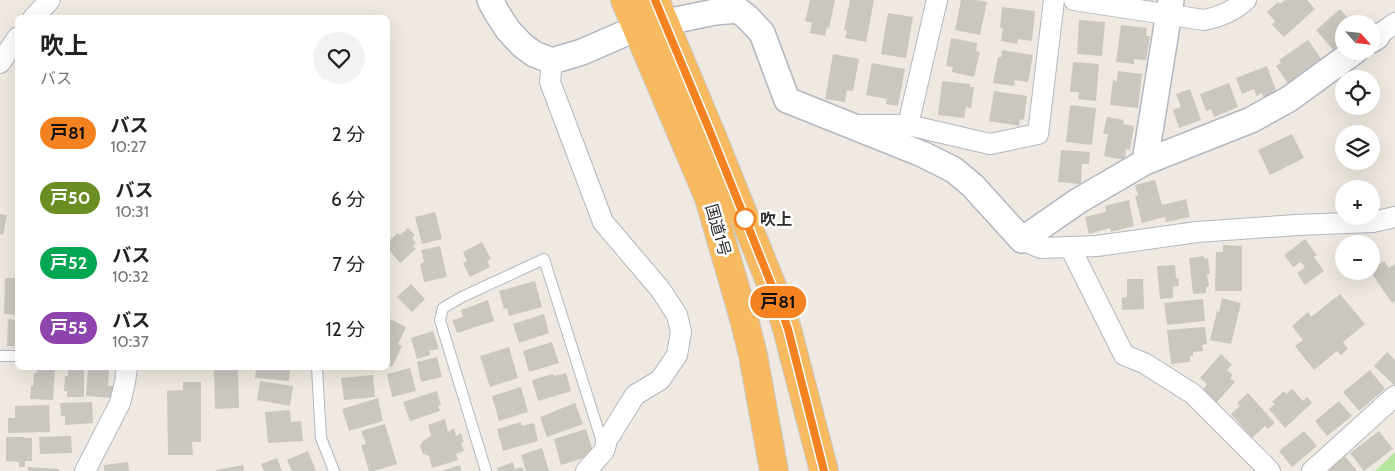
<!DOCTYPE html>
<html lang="ja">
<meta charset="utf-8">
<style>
:root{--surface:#fff;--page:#f2f2f2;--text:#222;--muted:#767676}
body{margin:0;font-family:Cabin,"Noto Sans JP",sans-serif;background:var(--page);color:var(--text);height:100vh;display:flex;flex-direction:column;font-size:19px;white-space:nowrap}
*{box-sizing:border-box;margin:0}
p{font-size:16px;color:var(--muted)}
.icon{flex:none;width:28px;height:28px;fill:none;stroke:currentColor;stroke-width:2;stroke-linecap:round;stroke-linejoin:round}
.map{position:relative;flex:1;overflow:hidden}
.side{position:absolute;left:15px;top:15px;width:375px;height:355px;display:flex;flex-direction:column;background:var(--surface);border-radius:8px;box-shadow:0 5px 20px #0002}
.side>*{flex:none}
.badge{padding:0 10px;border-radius:16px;font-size:18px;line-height:32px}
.needle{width:32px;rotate:117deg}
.controls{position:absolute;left:1335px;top:15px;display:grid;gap:10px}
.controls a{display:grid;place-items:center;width:45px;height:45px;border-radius:50%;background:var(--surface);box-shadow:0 5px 20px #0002;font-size:25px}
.map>.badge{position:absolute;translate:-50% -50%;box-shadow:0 0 0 2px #fff}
.round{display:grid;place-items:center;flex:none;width:52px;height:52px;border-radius:26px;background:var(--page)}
.head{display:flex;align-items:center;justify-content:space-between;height:85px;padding:0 25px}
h1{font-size:24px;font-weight:700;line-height:38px}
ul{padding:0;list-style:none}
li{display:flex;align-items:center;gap:15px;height:65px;padding:0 25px}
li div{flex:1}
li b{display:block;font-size:19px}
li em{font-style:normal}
li .badge{min-width:55px;font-weight:700;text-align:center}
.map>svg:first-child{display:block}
</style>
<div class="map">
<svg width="1395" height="471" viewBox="0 0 1395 471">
<rect width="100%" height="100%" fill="#efe9e1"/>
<path fill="#b6e59e" d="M1395,452v19h-20z"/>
<path fill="#cbc7bf" d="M810,0h25l-6,28 -2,-1 -2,9 -15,-3 2,-10 -7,-2z
M850,0h24l-8,42 -21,-4 2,-8h-3z
M961,0h16l10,2 -7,33 -25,-5z
M1285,0h22l8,9 -31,28 -12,-12 3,-4 -8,-9 11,-10 2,2z
M1002,7l33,4 -3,30 -14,-2 -1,5 -16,-3 2,-13h-3z
M1340,9l13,15h-9v18l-10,9 -18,-21z
M888,13l25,4 -7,41 -25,-4z
M1079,20l26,2 -3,34 -25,-2z
M1121,25l26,3 -1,8h4l-4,24 -12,-1v5l-18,-2z
M951,38l26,5 -1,8 4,1 -6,25 -22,-5 1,-5 -7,-1z
M1308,40l15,21 -34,24 -13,-19 5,-3 -2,-3z
M1002,50l31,5 -5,27 -13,-2 -1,6 -21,-3 5,-26h3z
M833,54l26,5 -6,32 -6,-1 -2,12 -20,-3z
M1073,62l26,2 -3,37 -18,-2 1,-7h-9z
M872,63l33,6 -7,37 -12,-2 1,-5 -21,-4z
M1267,66l10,27 -13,5 -2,-5 -6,3 -2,-7 -12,5 -6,-16z
M1118,71l24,3 -4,34 -28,-3 3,-25 4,1z
M942,81l28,3v3h4l-3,21 -5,-1 -2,11 -26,-3z
M1229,83l9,24 -24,10 -3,-8 -5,2 -6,-17z
M1190,89l11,31 -22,8 -6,-18 8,-3 -5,-13z
M994,91l33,5 -3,24 -4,-1 -1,7 -30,-5z
M1070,105l26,3 -4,37 -26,-3z
M1107,117l17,3 -1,4 11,2 -4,24 -4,-1 -1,11 -21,-4 4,-22h-5z
M1292,134l12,24 -34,17 -12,-25z
M1061,150l29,2 -1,12h-7l-1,20 -23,-2z
M1155,180l7,25 24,-6 4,18 -24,5 -1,-5 -23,6 -7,-27 3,-1 -3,-10z
M1129,200l5,26 -23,6 -1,-4 -21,6 -4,-17 21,-5 -1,-6z
M435,212l7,27 -20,5 -7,-27z
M0,214l7,1 -4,20 -3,-1z
M408,228l7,7 -3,3 4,5 -3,3 3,3 -16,14 -12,-14v-7l10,-9 2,2z
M1305,239l12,16 -3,2 10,14 -19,14 -8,-12 8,-6 -4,-5 -8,5 -9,-12z
M482,242l9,17 -4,2 3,6 -20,10 -7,-14 4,-2 -4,-9z
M1223,245l19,1v45h-27l1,-39h7z
M440,246l7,31 -23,5 -4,-18 4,-2 -3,-12z
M1204,256v3l4,-1 2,16h-3l2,12 -3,1v6l-13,1 -4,-36z
M1384,261l5,7 6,-4v37l-3,2 -22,-32z
M1175,265l1,13h2l1,8 -6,1v11l-13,1 -3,-33z
M5,278h13v37l-14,-1z
M1127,279h16l1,30 -22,1v-12l5,-1z
M535,281l7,26 -33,9 -2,-8 -3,1 -5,-18z
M411,284l14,15 -13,13 -15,-15z
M1340,294l25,30 -22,18 5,7 -7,6 -4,-4 -23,19 -19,-24 8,-6 -11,-14 16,-14 3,5z
M1222,298l19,5 -10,41 -21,-4 7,-29 2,1z
M1203,299l2,22 -38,4 -3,-22z
M488,300l6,21 -37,12 -5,-13 11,-3 -2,-7z
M544,314l5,19 -30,10 -6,-19z
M388,318l18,9 -8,17 4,2 -10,21 -4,-2z
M8,319l10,1v26h-11z
M1205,327l2,17 -5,1 1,6 -10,1v4h-3v6l-19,2 -4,-34z
M433,331l6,18 -10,2 1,4 -13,4 -6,-21z
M552,342l7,21 -30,9 -6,-21z
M509,347l9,31 -28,9 -10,-31z
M1387,352l8,8v26l-21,-20z
M1221,354l11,11 -5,5 6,5 -3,3 5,4 -19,21 -14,-12 5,-7 -7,-6z
M437,357l5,20 -21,5 -4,-20z
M37,368h18l-2,32 -23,-1 1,-13h2l1,-13h3z
M68,368h16v29h-17v-6h-3l1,-15h3z
M88,368l21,2 -1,16h5l-1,12 -26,-2z
M214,368h24l1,40 -24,1z
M256,368h34l-1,13 -34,-3z
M410,368l6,23 -24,6 -5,-23z
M1370,370l15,19 -26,22 -16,-19z
M566,373l5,18 -33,10 -6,-21 21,-6 1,2z
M373,375l2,22 -31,3 -3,-22z
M260,381l33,5 -3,20 -33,-6z
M183,382h18v60h-9l1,13h-25l-1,-64 16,-1z
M521,387l7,25 -29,9 -7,-25z
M1292,389l11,12 4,-4 5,6 -27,25 -16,-19 6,-5 -3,-2 12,-11 2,3z
M437,391l4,14 -3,1 2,5 -30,10 -7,-19z
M1248,393l27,30 -7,6 -3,-3 -13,12 -21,-24 9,-8 -3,-3z
M378,398l5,23 -34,10 -7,-22z
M1339,401l13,15 -25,20 -12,-15z
M92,402l1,21 -28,2v-9h-4l-1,-13z
M575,403l8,21 -36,13 -7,-20z
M49,405l1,27 -42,1v-15h7v-12z
M290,410l1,12 10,-1 2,20 -35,2 -3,-31z
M445,419l3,13 6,-4 2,8 5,-3 3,9 -3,1 3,8 -8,3 2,6 -26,8 -3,-12 -6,-2 -3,-8 3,-5 8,-5 -3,-11z
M521,422l1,4 12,-3 4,18 -35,10 -6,-22z
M385,424l12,40 -23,7h-5l-8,-26 5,-1 -5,-13z
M586,429l8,26 -33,10 -7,-26z
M1304,431l13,15 -25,21 -13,-16z
M1379,431l14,18 -29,22 -14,-18z
M71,436l1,17 -32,1 -1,-17z
M6,437h18v1h8v23h-7v6h-6v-5l-13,-1z
M542,448l7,23h-23l-5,-16z
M308,451l8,20h-24l-5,-11z
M1345,456l12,15h-30z
M277,458l5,13h-18l-3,-7z
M128,462l1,9h-25v-6z
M513,462l2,7 7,-2 2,4h-26l-1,-3z
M243,465l1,6h-28v-1z
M460,465l1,6h-19z
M28,467l31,2v2h-31z"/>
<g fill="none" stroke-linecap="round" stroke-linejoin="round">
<defs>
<path id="service" d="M0,356h18
M317,368l4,70 13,33
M486,471l-46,-151 3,-12 19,-11 82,-38 59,186"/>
<path id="minor" d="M1074,0l130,20c16,-3 30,-9 42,-20
M33,18l17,-18
M1377,36l18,-13
M552,61l-2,21 53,140 57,67 17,26 4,17 -4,23 -17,25 -25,15 -28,45 -3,11 -18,20
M0,63l18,-26
M856,125h52l82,19 48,-10 16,-134
M908,125l29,-125
M1022,240l19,8 56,-2 100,-14 100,-7 76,-3 22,-5
M1070,247l54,108 20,8 49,31 77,77
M85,471l35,-68 5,-21 2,-14
M1312,471l83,-75"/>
<path id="tertiary" d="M490,0l7,13 11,17 14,15 12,9 18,7 30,-9 55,-24 78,-16 23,-2 10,8 14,15 25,67 135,54 32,16 19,16 49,54 56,-39 67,-39 106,-42 38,-21 66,-48
M1371,40l6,-4
M1145,162l26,-162"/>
<path id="trunk" d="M625,0l84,198 34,117 10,40 21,116
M655,0l56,134 69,172 7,23 37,142"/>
</defs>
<use href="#service" stroke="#b4b7c1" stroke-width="12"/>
<use href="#minor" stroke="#b4b7c1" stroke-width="22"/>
<use href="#tertiary" stroke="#b4b7c1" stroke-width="28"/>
<use href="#trunk" stroke="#c9c9c9" stroke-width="30"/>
<use href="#service" stroke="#fff" stroke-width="10"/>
<use href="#minor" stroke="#fff" stroke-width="20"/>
<use href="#tertiary" stroke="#fff" stroke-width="25"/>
<use href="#trunk" stroke="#f8ba60" stroke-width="28"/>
</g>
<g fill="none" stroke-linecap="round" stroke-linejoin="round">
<defs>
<path id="line" d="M655,0l56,134 69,172 8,23 36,142"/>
</defs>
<use href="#line" stroke="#fff" stroke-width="11"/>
<use href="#line" stroke="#f58220" stroke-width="8"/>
</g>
<circle fill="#fff" stroke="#f58220" stroke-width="2.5" cx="745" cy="219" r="10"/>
<g text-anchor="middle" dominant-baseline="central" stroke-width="5" stroke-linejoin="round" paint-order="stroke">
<g font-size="16" font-weight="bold" fill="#2e2e2e" stroke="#fff" text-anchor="start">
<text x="760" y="219">吹上</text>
</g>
<g font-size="16" fill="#2e2e2e" stroke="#fff">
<text transform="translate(718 230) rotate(74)">国道1号</text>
</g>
</g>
</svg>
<div class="controls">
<a><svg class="needle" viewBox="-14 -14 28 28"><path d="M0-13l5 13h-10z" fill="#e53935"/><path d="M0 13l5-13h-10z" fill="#767676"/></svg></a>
<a><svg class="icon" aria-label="locate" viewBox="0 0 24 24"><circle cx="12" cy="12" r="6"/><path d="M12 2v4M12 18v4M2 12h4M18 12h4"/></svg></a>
<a><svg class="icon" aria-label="layers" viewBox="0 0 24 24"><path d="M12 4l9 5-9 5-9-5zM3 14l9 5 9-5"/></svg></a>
<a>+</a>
<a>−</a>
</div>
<b class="badge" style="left:778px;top:302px;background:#f58220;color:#111">戸81</b>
<section class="side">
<div class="head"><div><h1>吹上</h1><p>バス</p></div><a class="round"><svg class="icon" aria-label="heart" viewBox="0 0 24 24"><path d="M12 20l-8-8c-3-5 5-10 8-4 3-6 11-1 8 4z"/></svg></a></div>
<ul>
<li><span class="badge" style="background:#f58220;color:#111">戸81</span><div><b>バス</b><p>10:27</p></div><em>2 分</em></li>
<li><span class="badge" style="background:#6b8e23;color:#fff">戸50</span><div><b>バス</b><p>10:31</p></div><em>6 分</em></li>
<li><span class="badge" style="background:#00a651;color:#fff">戸52</span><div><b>バス</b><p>10:32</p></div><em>7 分</em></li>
<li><span class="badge" style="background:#8e44ad;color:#fff">戸55</span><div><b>バス</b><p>10:37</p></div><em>12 分</em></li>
</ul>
</section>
</div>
